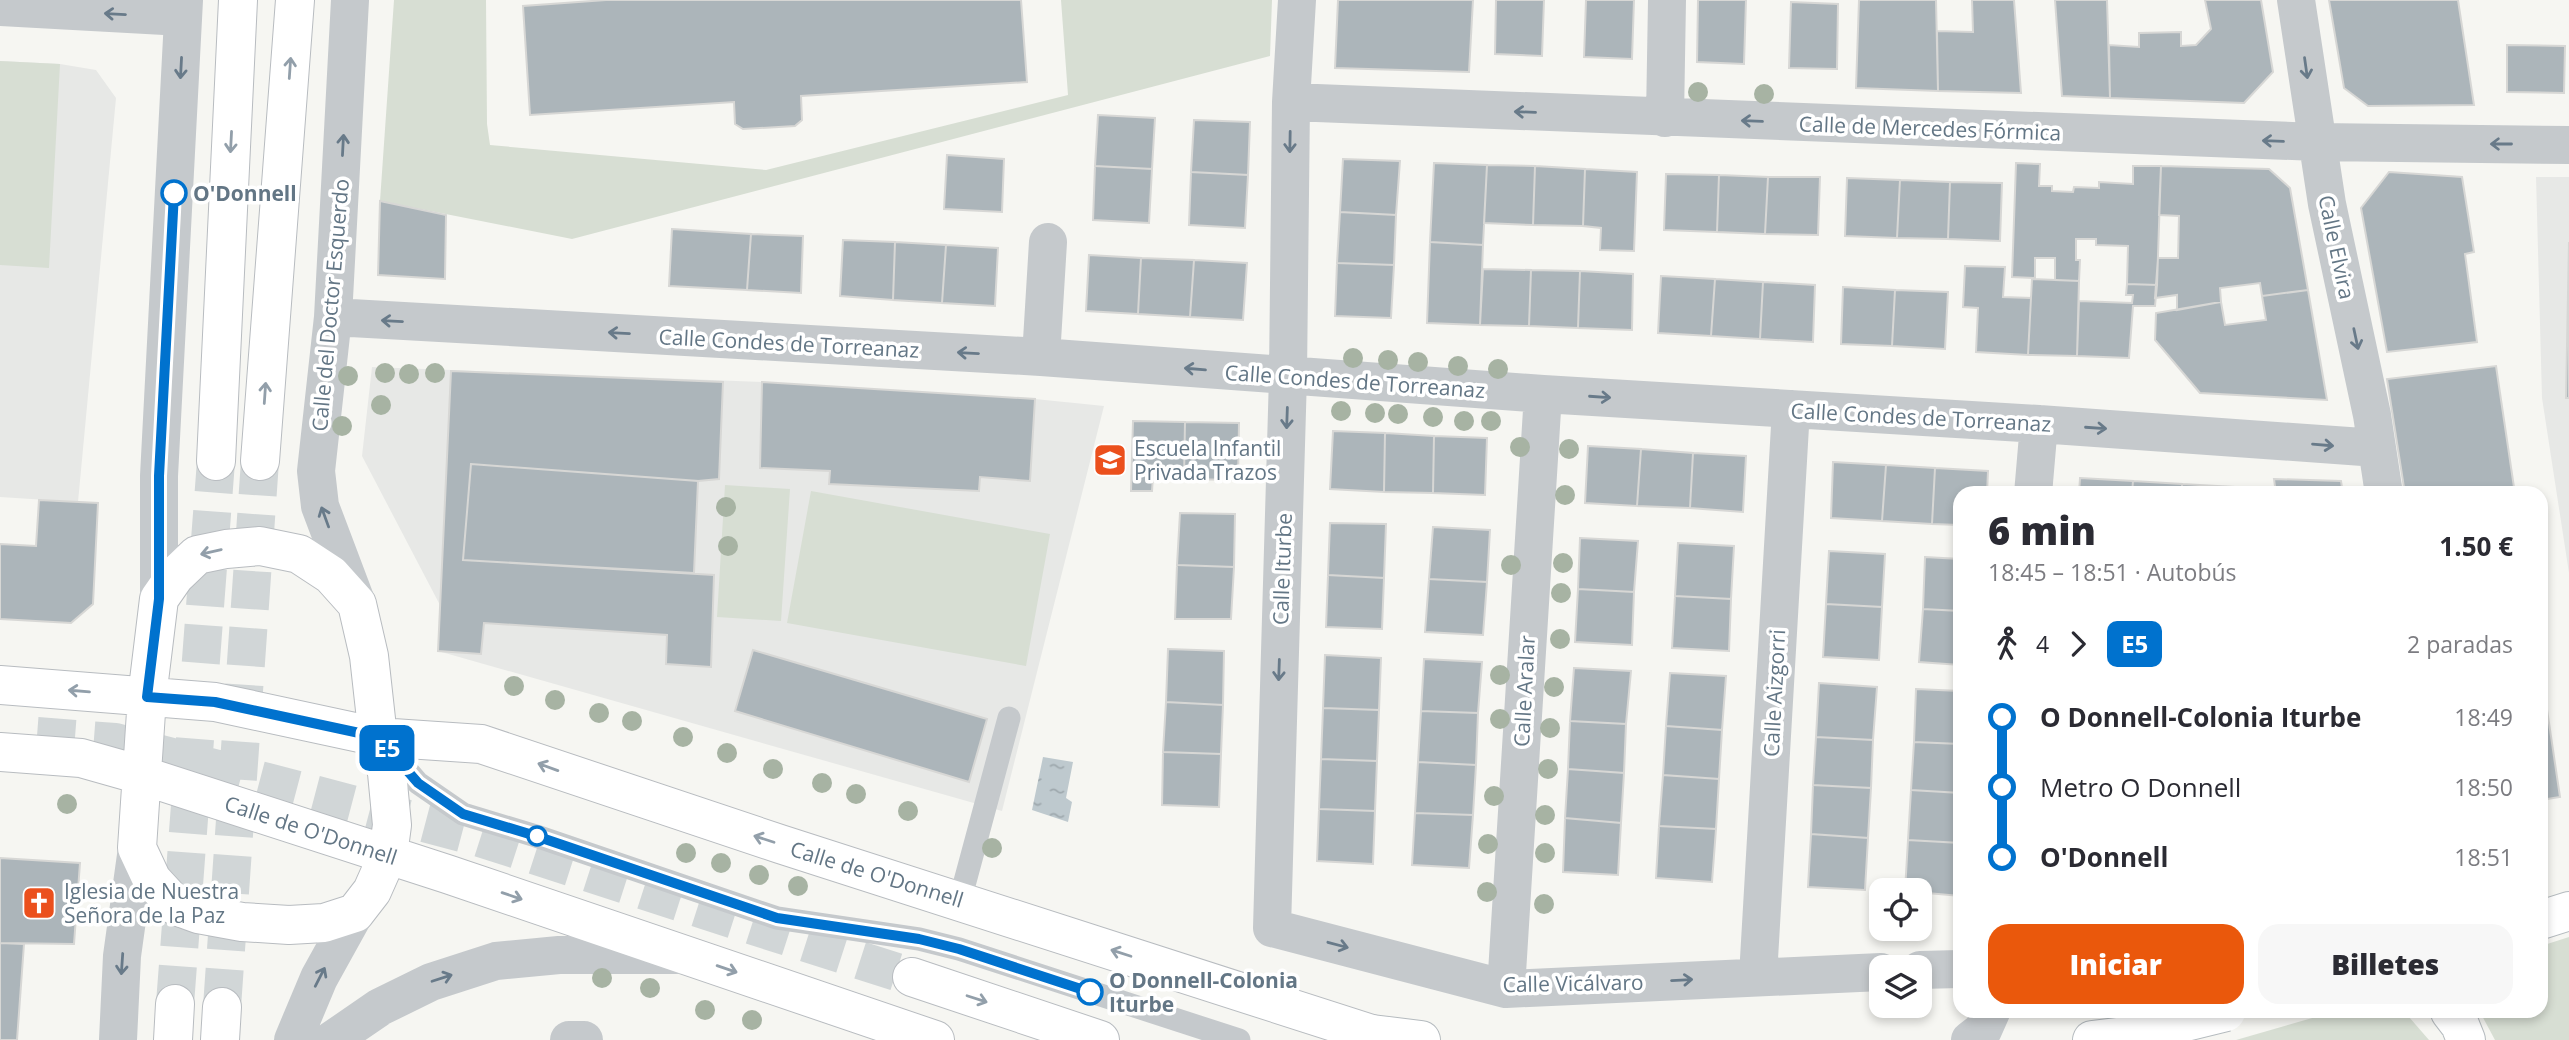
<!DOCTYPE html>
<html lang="es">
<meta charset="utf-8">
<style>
:root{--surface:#fff;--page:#f7f7f7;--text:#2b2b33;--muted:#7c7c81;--accent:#ea580c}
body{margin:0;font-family:"Open Sans",sans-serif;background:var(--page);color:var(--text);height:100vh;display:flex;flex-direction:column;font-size:26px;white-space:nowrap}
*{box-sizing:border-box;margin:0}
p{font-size:23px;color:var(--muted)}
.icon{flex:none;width:38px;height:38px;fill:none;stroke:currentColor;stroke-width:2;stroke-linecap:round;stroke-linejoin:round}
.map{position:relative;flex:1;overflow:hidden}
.side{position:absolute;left:1953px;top:486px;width:595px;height:532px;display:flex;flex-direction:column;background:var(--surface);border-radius:21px;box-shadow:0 4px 10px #0003}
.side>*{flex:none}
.badge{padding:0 14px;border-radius:10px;font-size:24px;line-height:46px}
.buttons{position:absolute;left:1869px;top:878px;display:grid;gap:14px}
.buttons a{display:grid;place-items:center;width:63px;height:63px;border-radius:14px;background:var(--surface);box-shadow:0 4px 10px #0003;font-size:35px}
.map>.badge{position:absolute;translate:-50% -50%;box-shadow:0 0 0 4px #fff}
.legs{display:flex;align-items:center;gap:10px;height:77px;padding:0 35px;font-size:23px}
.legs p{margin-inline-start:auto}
.overview{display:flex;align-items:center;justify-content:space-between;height:119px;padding:0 35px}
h1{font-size:38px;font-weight:800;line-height:52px}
.action{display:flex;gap:14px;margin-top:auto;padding:14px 35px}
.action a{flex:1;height:80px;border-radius:21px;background:var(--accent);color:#fff;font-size:28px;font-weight:800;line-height:80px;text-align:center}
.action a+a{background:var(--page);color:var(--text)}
ul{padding:0 35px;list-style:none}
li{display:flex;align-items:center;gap:24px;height:70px;font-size:26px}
li i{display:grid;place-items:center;width:10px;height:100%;margin:0 9px;background:currentColor}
li i::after{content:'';width:18px;height:18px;margin:-9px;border:5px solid;border-radius:50%;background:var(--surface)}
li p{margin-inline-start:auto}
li:first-child i{background:linear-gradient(#0000 50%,currentColor 0)}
li:last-child i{background:linear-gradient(currentColor 50%,#0000 0)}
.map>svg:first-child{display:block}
</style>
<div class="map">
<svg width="2569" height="1040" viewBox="0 0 2569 1040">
<defs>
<pattern id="water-ripples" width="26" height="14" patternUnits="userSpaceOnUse" patternTransform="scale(1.75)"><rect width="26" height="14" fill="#bec9ce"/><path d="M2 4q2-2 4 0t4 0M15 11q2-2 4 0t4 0" fill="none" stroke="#9ea8ad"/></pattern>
</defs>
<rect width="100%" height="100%" fill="#f6f6f2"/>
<path fill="#e7e8e6" d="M0,61l60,3 36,6 20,28 -38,404 -78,-5z
M2536,177h33v396l-27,-175z
M372,367l390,15 273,17 69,7 -102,405 -564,-160 3,-44 -79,-151z"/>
<path fill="#d7ded3" d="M394,0h92l1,124 3,21 276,25 302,-75 -7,-95h211l-2,56 -698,183 -192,-38z
M0,61l60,3 -11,204 -49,-3z
M725,485l65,4 -9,132 -64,-4z
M811,491l239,43 -24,132 -239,-43z
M2569,937v103h-74l-15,-28h61v-66z
M2333,1012h68l8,5 20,23h-193z"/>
<path fill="url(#water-ripples)" d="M1043,757l30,5 -7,36 6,4 -4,20 -36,-12z"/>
<path fill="#acb5ba" stroke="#d7d7d5" stroke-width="2" d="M606,0h415l6,82 -226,14 1,24 -7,6 -52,3 -8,-5 -1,-22 -204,13 -7,-109z
M1338,0h135l-4,72 -134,-4z
M1496,0h48l-2,56 -47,-2z
M1586,0h48l-2,59 -48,-2z
M1698,0h48l-2,64 -47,-2z
M1859,0h77l2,91 -82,-3z
M1972,0h42l7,93 -83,-2 -1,-60 36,1z
M2055,0h52l3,98 -48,-2z
M2205,0h56l12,72 -29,31 -134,-5 -1,-53 30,2v-14l42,-1v14l15,-1 15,-16z
M2329,0h129l16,105 -106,1 -24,-18z
M1791,2l47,2 -1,65 -48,-1z
M2507,45l58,1 -1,47 -57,-1z
M1098,115l57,3 -3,51 -57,-3z
M1194,120l56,2 -2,53 -57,-3z
M947,155l57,4 -2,53 -58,-3z
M1343,159l57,2 -4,54 -56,-3z
M1434,163l53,2 -4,80 -53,-3z
M2016,163l24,1 -1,22h13v5l21,1 1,-5 25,1v-6l34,2v-18h28l-4,119 -30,-1 1,-38 -32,-1v-6h-20v21h4l-1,21 -24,-1v-22h-20v20l-23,-1z
M1487,165l48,1 -2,59 -49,-2z
M1095,166l57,3 -3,54 -56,-3z
M1535,166l50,3 -2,57 -50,-1z
M2161,166l108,3 21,19 18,102 -46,6 -2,-13 -40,5 1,14 -44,8v-15l-22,3 3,-40h20l1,-42 -20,-1z
M1585,169l52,3 -3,79 -34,-1 1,-22 -18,-2z
M1191,172l57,3 -3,53 -56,-3z
M2389,172l73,5 12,75 -9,2 12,88 -90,10 -26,-144z
M1666,174l53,1 -2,57 -53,-2z
M1719,175l49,2 -3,57 -48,-2z
M1768,177h52l-2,58 -53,-1z
M1847,178l53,2 -3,58 -52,-2z
M1900,180l50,2 -2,57 -51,-1z
M1950,182l52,1 -2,58 -52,-2z
M380,201l66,14 -1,64 -67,-4z
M1340,212l56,3 -2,50 -57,-2z
M672,229l79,5 -4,56 -78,-4z
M751,234l52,2 -2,57 -54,-3z
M843,240l52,2 -2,58 -53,-4z
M895,242l51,3 -4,58 -49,-3z
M1430,242l53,3 -3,80 -53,-2z
M2569,242v156h-3z
M946,245l52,3 -3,58 -53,-3z
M1089,255l52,3 -3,56 -52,-3z
M1141,258l53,2 -4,57 -52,-3z
M1194,260l53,3 -4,57 -53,-3z
M1337,263l57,2 -3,53 -56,-2z
M1965,266l40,1 -2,30 28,1 -3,57 -52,-3 2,-44 -15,-1z
M1483,269l48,1 -2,56 -49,-1z
M1531,270l49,1 -2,57 -49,-2z
M1580,271l53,3 -1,56 -54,-2z
M1661,276l54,3 -4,57 -53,-3z
M1715,279l48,3 -3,57 -49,-3z
M2032,279l47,2 -2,75 -49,-1z
M1763,282l52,3 -2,57 -53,-3z
M2127,284l30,1 -2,21h-22l-4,52 -52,-2 2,-55 53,2 1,-8h-7z
M1843,287l52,3 -3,56 -51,-2z
M1895,290l53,2 -3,57 -53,-3z
M2308,290l19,110 -127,-7 -45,-53 1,-27 65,-11 4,23 41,-5 -4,-24z
M2496,366l19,128h-110l-18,-115z
M451,371l272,11 -4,97 -21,2 -227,-17 -8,96 251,15 -3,92 -45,-3 1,-29 -183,-12 -3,31 -43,-3z
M762,382l273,17 -5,82 -50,-4 -1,14 -150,-7 1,-13 -70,-3z
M1133,421l52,1 -1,57 -31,-2 -1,14h-21z
M1185,422l54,1 -1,57 -54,-1z
M1333,431l52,2 -1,59 -54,-3z
M1385,433l49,3 -1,57 -49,-1z
M1434,436l53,2 -2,57 -52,-2z
M1588,446l53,3 -4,57 -52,-3z
M1641,449l52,4 -3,55 -53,-2z
M1693,453l53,3 -3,56 -53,-4z
M1833,462l53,3 -4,56 -51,-3z
M471,464l227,17 -4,92 -231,-13z
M1886,465l49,3 -3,56 -50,-3z
M1935,468l53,3 -1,23h-27v31l-28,-1z
M2080,478l53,3 -1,13h-53z
M2274,479l67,2 2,13h-67z
M2133,481l49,3v10h-50z
M2182,484l52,3 -1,7h-51z
M39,500l59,3 -5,101 -22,19 -71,-4v-75l36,2z
M1180,513l55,1 -1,53 -57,-2z
M1330,523l56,1 -2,54 -56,-3z
M1433,527l57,3 -3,52 -58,-3z
M1580,538l58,3 -4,51 -56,-3z
M1678,543l56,3 -3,53 -56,-3z
M1829,551l56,3 -3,53 -56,-3z
M1925,557l35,2v52l-37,-2z
M1177,565l57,2 -3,52h-56z
M1328,575l56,3 -2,51 -56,-2z
M1429,579l58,3 -4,53 -58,-3z
M1578,589l56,3 -2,53 -57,-3z
M1675,596l56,3 -2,52 -57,-3z
M1826,604l56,3 -3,53 -56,-3z
M1923,609l37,2v54l-41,-3z
M1168,649l56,2 -1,54 -57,-3z
M753,650l234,69 -18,63 -234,-71z
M1325,655l56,3 -2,52 -56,-2z
M1424,659l58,3 -4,51 -57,-2z
M1574,668l57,3 -5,53 -56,-3z
M2541,669l19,128 -19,3z
M1670,673l56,3 -4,54 -56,-4z
M1819,683l58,4 -4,53 -57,-3z
M1916,689l44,2v53l-46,-2z
M1166,702l57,3 -2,49 -58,-2z
M1323,708l56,2 -2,51 -56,-2z
M1421,711l57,2 -2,52 -58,-3z
M1570,721l56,3 -2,49 -56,-4z
M1666,726l56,4 -3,49 -56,-4z
M1816,737l57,3 -2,48 -58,-3z
M1914,742l46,2v49l-49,-3z
M1163,752l58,2 -2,53 -57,-2z
M1321,759l56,2 -2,50 -56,-2z
M1418,762l58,3 -3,50 -58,-2z
M1568,769l56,4 -3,50 -56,-5z
M1663,775l56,4 -3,50 -57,-3z
M1813,785l58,3 -3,50 -57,-4z
M1911,790l49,3v50l-52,-3z
M1319,809l56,2 -2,53 -56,-3z
M1415,813l58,2 -4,53 -57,-3z
M1565,818l56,5 -3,52 -55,-3z
M1659,826l57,3 -4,53 -56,-4z
M1811,834l57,4 -3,52 -57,-3z
M1908,840l52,3v53l-55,-5z
M0,858l80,5 -6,81 -74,-1z
M0,943l24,1 -7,96h-17z"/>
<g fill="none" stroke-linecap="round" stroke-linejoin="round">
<path stroke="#d1d6d7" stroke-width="38" stroke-dasharray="38 19" stroke-linecap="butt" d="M37,736l78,6 362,95 435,140
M175,1004l41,-543
M222,1007l38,-546"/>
<defs>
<path id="secondary" d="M2541,920l28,-9
M2450,1012l10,13 6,15
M1372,1034l49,6
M2092,1040l41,-5"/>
<path id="primary" d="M216,461l22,-461
M260,461l35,-461
M260,546l39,8 32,21 26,29 12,52 9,81 9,36 5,52 -4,30 -16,36 -17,22 -31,10 -35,2 -47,-3 -44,-8 -22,-8 -24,-26 -15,-32 10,-151 12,-98 16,-23 22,-21 29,-6z
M0,685l215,17 163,35 103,7 299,100 610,196
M0,752l81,6 60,17 306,99 488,166
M912,977l188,63
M173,1040l2,-36
M220,1040l2,-33"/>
</defs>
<use href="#secondary" stroke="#b5bbbf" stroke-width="40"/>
<use href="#primary" stroke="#b8bcc0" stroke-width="40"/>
<path stroke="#c5c9cc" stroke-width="23" d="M386,746l32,37 45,31 73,22 241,82 142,21 40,10 280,91
M960,900l49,-182"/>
<path stroke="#c5c9cc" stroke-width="38" d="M350,0l-17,317 -17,154 4,35 37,98
M1297,0l-6,102 -3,274 -16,552 234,61 375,-17
M2296,0l31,204 45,211 12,79
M0,7l183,10
M1291,102l1026,40 252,3
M1665,118l2,-118
M333,317l708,40 502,37 496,30 338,24
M1041,357l7,-115
M2033,494l6,-70
M159,599v-123l25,-476
M1920,970l40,-1
M1758,976l33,-567
M1506,989l37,-595
M118,1040l4,-84 15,-108
M293,1040l26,-62 36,-65
M332,1040l48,-33 51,-25 65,-21 63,-6h119
M569,1040h15
M1970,1040l13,-10 8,-18"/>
<use href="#secondary" stroke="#fff" stroke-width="38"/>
<use href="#primary" stroke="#fff" stroke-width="38"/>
<defs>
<path id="secondary-bridge" d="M2133,1035l93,-23"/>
</defs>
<use href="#secondary-bridge" stroke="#b5bbbf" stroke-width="40" stroke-linecap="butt"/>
<use href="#secondary-bridge" stroke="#fff" stroke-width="38"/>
</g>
<g fill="#a7b3a3">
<circle cx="1698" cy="92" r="10"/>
<circle cx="1764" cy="94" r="10"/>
<circle cx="1353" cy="358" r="10"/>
<circle cx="1388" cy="360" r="10"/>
<circle cx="1418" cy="362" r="10"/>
<circle cx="1458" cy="366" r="10"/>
<circle cx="1498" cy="369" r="10"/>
<circle cx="385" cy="373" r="10"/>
<circle cx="435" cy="373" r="10"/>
<circle cx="409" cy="374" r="10"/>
<circle cx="348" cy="376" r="10"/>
<circle cx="381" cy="405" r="10"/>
<circle cx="1341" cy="411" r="10"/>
<circle cx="1375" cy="413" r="10"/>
<circle cx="1398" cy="414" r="10"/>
<circle cx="1433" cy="417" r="10"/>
<circle cx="1464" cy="421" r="10"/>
<circle cx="1491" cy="421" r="10"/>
<circle cx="342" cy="426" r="10"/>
<circle cx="1520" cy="447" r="10"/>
<circle cx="1569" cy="449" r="10"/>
<circle cx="1565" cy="495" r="10"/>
<circle cx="726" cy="507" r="10"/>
<circle cx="728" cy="546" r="10"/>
<circle cx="1563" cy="563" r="10"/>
<circle cx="1511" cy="565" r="10"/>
<circle cx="1561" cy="593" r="10"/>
<circle cx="1560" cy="639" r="10"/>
<circle cx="1500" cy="675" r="10"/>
<circle cx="514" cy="686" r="10"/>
<circle cx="1554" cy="687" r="10"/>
<circle cx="555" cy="700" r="10"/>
<circle cx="599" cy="713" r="10"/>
<circle cx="1500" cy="719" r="10"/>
<circle cx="632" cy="721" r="10"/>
<circle cx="1550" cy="728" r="10"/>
<circle cx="683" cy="737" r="10"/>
<circle cx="727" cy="753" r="10"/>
<circle cx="773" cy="769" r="10"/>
<circle cx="1548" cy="769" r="10"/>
<circle cx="822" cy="783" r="10"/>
<circle cx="856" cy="794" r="10"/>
<circle cx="1494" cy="796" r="10"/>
<circle cx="67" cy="804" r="10"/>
<circle cx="908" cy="811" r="10"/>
<circle cx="1545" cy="815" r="10"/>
<circle cx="1488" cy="844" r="10"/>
<circle cx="992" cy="848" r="10"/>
<circle cx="686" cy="853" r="10"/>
<circle cx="1545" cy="853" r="10"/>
<circle cx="721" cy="863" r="10"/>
<circle cx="759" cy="875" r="10"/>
<circle cx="798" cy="886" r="10"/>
<circle cx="1487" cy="892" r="10"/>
<circle cx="1544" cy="904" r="10"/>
<circle cx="602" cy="978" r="10"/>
<circle cx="650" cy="988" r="10"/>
<circle cx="705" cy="1010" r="10"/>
<circle cx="752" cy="1020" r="10"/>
</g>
<defs><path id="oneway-shaft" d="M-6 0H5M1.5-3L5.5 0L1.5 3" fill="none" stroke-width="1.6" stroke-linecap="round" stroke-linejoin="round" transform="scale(1.75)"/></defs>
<g stroke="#687a89">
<use href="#oneway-shaft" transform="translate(115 14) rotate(-177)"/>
<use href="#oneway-shaft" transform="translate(181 68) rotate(93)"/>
<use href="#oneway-shaft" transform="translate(2306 68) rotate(82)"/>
<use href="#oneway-shaft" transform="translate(1525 112) rotate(-178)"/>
<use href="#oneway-shaft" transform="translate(1752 121) rotate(-178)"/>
<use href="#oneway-shaft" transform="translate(2273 141) rotate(-178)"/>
<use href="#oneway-shaft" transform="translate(1290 142) rotate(91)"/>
<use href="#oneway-shaft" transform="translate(2501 144) rotate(-180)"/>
<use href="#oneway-shaft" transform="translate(343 145) rotate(-87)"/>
<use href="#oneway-shaft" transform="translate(392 321) rotate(-177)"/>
<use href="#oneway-shaft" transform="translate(619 333) rotate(-177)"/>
<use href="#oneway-shaft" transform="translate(2356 339) rotate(78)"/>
<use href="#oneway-shaft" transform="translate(968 353) rotate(-177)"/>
<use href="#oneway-shaft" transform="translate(1195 369) rotate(-175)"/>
<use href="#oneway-shaft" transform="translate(1600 397) rotate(4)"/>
<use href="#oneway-shaft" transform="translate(1287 418) rotate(92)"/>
<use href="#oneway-shaft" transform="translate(2096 428) rotate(4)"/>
<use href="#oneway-shaft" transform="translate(2323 445) rotate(5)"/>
<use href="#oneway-shaft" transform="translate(325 517) rotate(-110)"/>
<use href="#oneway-shaft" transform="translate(1279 670) rotate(92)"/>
<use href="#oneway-shaft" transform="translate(1338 945) rotate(15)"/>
<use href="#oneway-shaft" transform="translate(122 964) rotate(94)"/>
<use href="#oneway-shaft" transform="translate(320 977) rotate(-63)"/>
<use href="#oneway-shaft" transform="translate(442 978) rotate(-18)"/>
<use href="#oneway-shaft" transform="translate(1682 980) rotate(-3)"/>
</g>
<g stroke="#929faa">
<use href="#oneway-shaft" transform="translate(290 68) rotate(-86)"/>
<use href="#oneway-shaft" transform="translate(231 142) rotate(93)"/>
<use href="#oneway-shaft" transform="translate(265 393) rotate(-86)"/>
<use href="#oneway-shaft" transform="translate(211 552) rotate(167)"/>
<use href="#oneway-shaft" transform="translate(79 691) rotate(-175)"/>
<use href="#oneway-shaft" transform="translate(548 767) rotate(-160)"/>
<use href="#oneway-shaft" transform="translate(764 839) rotate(-162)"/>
<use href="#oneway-shaft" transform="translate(512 896) rotate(19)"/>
<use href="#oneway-shaft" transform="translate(1121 953) rotate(-162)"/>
<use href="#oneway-shaft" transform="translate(727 969) rotate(19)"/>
<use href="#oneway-shaft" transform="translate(977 999) rotate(18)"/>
</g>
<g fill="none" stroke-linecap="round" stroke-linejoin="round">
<defs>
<path id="line-1" d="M174,193l-15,283v123l-12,98 68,5 163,35 40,46 45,31 73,22 241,82 142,21 40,10 131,43"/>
</defs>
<use href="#line-1" stroke="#fff" stroke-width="16"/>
<use href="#line-1" stroke="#0072ce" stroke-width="10"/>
</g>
<defs>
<symbol id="school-square" viewBox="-11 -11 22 22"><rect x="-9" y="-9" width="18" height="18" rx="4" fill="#eb501d" stroke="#fff"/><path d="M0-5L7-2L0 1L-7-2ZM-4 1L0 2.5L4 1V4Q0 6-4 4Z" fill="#fff"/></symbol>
<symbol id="church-square" viewBox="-11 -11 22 22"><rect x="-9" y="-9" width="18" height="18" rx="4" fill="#eb501d" stroke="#fff"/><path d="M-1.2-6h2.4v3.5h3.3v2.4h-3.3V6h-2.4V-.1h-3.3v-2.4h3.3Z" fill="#fff"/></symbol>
</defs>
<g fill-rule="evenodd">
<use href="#school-square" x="1091" y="441" width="38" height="38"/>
<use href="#church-square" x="20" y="884" width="38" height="38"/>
</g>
<g fill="#fff" stroke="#0072ce" stroke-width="3.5">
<circle cx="174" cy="193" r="12"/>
<circle cx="537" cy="836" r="9"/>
<circle cx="1090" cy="992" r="12"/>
</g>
<g text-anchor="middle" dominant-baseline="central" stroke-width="7" stroke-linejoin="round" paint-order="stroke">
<g font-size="21" fill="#637685" stroke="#fff">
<text transform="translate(1930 128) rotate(2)">Calle de Mercedes Fórmica</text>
<text transform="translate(2337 247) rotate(78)">Calle Elvira</text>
<text transform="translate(330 305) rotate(-85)">Calle del Doctor Esquerdo</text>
<text transform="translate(789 343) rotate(3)">Calle Condes de Torreanaz</text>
<text transform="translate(1355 381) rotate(4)">Calle Condes de Torreanaz</text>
<text transform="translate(1921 417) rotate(3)">Calle Condes de Torreanaz</text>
<text transform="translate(1282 569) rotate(-88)">Calle Iturbe</text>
<text transform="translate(1524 691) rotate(-87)">Calle Aralar</text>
<text transform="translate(1774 693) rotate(-87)">Calle Aizgorri</text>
<text transform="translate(311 830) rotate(18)">Calle de O'Donnell</text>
<text transform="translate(877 874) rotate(17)">Calle de O'Donnell</text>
<text transform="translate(1573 983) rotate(-1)">Calle Vicálvaro</text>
</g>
<g font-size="21" font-weight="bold" fill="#637685" stroke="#fff" text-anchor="start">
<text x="193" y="193">O'Donnell</text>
<text x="1109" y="980">O Donnell-Colonia<tspan x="1109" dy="24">Iturbe</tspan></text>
</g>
<g font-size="21" fill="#637685" stroke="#fff" text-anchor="start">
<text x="1134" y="448">Escuela Infantil<tspan x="1134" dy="24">Privada Trazos</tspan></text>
<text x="64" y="891">Iglesia de Nuestra<tspan x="64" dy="24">Señora de la Paz</tspan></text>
</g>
</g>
</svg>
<div class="buttons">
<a><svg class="icon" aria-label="locate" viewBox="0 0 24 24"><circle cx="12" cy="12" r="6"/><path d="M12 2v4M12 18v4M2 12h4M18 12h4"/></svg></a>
<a><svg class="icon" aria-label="layers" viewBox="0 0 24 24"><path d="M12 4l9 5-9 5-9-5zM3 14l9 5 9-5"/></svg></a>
</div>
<b class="badge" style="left:387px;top:748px;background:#0072ce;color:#fff">E5</b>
<section class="side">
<div class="overview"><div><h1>6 min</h1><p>18:45 – 18:51 · Autobús</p></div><b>1.50 €</b></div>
<div class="legs"><svg class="icon" aria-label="walk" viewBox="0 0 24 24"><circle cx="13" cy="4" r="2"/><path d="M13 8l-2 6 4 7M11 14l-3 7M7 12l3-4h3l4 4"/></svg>4<svg class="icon" aria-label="forward" viewBox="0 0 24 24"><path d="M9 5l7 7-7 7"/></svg><b class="badge" style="background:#0072ce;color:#fff">E5</b><p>2 paradas</p></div>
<ul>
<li><i style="color:#0072ce"></i><b>O Donnell-Colonia Iturbe</b><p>18:49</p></li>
<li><i style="color:#0072ce"></i><span>Metro O Donnell</span><p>18:50</p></li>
<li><i style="color:#0072ce"></i><b>O'Donnell</b><p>18:51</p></li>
</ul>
<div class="action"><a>Iniciar</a><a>Billetes</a></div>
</section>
</div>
